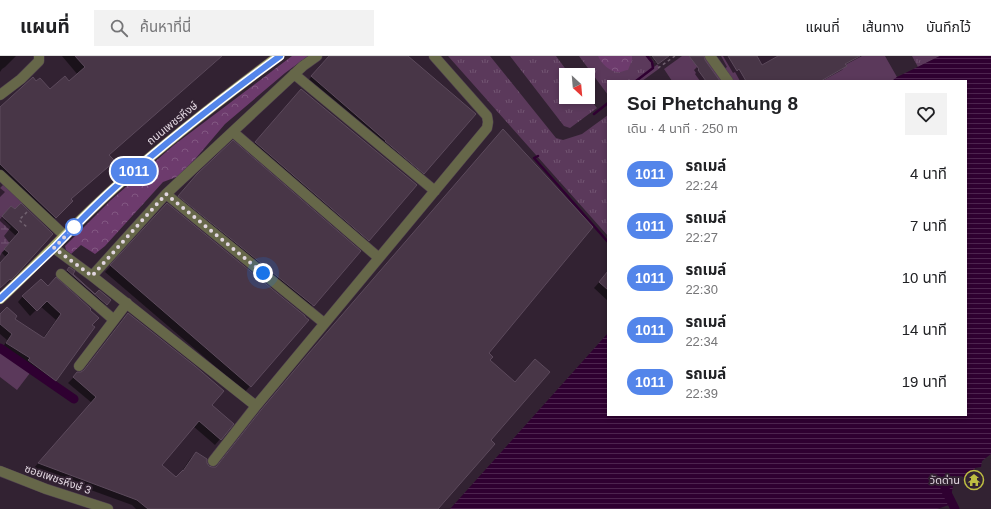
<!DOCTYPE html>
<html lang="th">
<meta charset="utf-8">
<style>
:root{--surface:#fff;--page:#f2f2f2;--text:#202124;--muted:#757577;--line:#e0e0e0}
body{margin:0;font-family:Helvetica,"Noto Sans Thai",sans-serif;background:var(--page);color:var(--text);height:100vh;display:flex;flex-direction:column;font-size:15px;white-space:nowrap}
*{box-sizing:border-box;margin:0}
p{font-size:13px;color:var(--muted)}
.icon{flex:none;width:22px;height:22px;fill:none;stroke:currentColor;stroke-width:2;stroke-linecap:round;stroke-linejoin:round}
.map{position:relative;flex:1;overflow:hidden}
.panel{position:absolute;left:607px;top:24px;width:360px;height:336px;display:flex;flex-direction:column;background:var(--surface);border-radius:0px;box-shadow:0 2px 6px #0003}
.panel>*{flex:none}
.badge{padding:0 8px;border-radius:13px;font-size:14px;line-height:26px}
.needle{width:26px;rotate:154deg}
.controls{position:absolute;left:559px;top:12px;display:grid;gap:8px}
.controls a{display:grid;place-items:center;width:36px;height:36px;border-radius:0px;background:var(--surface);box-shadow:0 2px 6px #0003;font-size:20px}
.you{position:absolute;width:20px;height:20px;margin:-10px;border:3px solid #fff;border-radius:50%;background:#1a73e8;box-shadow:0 0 0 6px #1a73e833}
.map>.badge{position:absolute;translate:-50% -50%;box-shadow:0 0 0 2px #fff}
.round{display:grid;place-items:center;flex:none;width:42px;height:42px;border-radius:0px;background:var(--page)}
.overview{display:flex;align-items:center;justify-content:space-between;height:68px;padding:0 20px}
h1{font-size:19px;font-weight:800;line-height:30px}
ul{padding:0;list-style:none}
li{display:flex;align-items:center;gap:12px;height:52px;padding:0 20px}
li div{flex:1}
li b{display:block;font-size:15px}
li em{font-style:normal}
li .badge{min-width:44px;font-weight:700;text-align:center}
header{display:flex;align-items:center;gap:24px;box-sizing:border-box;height:56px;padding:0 20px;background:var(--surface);border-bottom:1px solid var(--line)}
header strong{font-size:19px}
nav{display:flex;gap:22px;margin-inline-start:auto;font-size:14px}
.search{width:280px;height:36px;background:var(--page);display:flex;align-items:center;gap:10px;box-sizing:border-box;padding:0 14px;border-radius:0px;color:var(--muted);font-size:15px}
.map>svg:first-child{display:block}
</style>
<header>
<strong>แผนที่</strong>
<div class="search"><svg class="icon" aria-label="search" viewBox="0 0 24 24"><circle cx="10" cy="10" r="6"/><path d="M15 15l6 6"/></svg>ค้นหาที่นี่</div>
<nav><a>แผนที่</a><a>เส้นทาง</a><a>บันทึกไว้</a></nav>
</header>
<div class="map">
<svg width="991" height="453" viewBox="0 0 991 453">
<defs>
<pattern id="grass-tufts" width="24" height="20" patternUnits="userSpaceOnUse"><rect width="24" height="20" fill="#5b395b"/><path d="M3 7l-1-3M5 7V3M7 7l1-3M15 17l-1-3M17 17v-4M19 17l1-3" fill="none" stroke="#725572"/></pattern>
<pattern id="forest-crowns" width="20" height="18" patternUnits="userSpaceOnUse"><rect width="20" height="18" fill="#6d3b6d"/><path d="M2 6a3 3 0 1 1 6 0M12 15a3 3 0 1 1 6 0" fill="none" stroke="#825782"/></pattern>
<pattern id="wetland-marsh" width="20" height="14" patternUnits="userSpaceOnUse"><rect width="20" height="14" fill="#5b395b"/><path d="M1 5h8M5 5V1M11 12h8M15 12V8" fill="none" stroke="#725572"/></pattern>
<pattern id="water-rules" width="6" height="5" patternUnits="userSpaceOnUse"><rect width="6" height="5" fill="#2f0031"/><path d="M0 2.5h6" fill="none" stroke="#4d244f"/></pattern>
</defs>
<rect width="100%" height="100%" fill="#322232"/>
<path fill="url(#grass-tufts)" d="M448,0h42l66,82 7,2 19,-6 26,-19v121z
M510,0h46l14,19h-4v22h22l9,11 -27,20 -6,-2z
M579,0h72l9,12 -18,13h-34v14z
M912,0h28l-22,11z"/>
<path fill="url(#forest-crowns)" d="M292,0h16l-23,17 -60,51 -29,34 -17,18 -16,6 -58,64 -10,8 -14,-9 -10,9 -5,-4 -1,-4 46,-46 63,-55z
M598,0h34v4l-4,10c-3,0 -7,3 -10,2 -8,0 -17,-9 -20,-16z"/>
<path fill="url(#wetland-marsh)" d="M0,160l11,11 -7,9 7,9 -9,7 -2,4z"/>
<path fill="#5b395b" d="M682,0h24l12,17 9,-6 -6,-11h164l12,21 -5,4h-220l-8,-12z
M5,127l20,18 -21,19 -4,-4v-28z
M0,295l30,22 -13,17 -17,-13z"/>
<path fill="url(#water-rules)" d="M940,0h51v398l-9,7 -1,6 -6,1 -1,4 -9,6 -4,-2 -7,6 -5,23 -12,4h-487l158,-176v82h358v-334h-74l5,-4z"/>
<path fill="#0007" d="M0,0h16l-11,11 -3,2 -2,3z
M62,0h160l-114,99 -38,45 1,1 -23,24 -48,-45v-71l36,-26 14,7 19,-8 9,-7z
M329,0h78l17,117 -6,6 -112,-96z
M646,0h18l1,2 -11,9z
M723,0h139l-17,9v1l-3,4 -20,11h-82l-5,-9 -2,1z
M697,11l22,14h-19l-5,-7 1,-1 -2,-3z
M296,40l72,144 -5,6 -113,-98z
M498,80l-11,217 2,7v81l-52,68h-301l-4,-4 -99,-36 59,-66 -24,-20 10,-10h4l40,-53 6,-6 82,91 10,34 -5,6 -22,-19 -33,39 16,13 4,-4 10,-15 6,-6 13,14 6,1 41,-51 47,-57z
M191,125l169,70 -53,60 -134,-109z
M0,132l5,4 -5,5z
M11,151l4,4 37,23 -37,40 -8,9 -2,-1 -5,5v-23l6,-7 -4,-4 14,-17 -16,-15v-2z
M161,154l89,176 -5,6 -140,-120z
M69,213l4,3 -2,2 24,21 4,-4 7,13 -5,6 -39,-34z
M608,216v27l-1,1 -13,-12z
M47,231l43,38 -35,55 -5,5 -27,-19 2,-2 -23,-15 5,-9 -7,-6v-19l14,4 29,19 13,-18 -16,-14 -10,10 -12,-14 5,-6z"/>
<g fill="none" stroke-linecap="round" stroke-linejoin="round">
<path stroke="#2f0031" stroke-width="2.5" d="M636,25l17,-13 -1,-6 -5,-6
M594,58l14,-11
M538,100l-4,2 74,84"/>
<path stroke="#2f0031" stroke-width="9" d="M0,292l74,51
M945,433l10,20"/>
</g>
<path fill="#483647" stroke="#5c4a5c" d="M75,0h147l-113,99 6,6 -44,38 2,2 -17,17 -56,-54v-57l33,-30 3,4 4,-3 10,11 15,-13 4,5 16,-14z
M329,0h79l68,58 -52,60 -39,-33h1l-75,-65z
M652,0h17l-11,8z
M689,0h15l1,4 15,21h-14l-8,-11 1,-1z
M728,0h29l5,9 16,-9h82l-15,8 2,2 -26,15h-75l-7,-12 -2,2z
M301,33l116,96 -48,56 -114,-99z
M503,73l90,98 -104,126 4,4 -3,3 25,22 20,-23 15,13 -59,68 4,4 -57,65h-290l-11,-9 -99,-37 58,-66 -23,-20 4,-5h4l3,-2 44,-57 67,53 29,25 -12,14 22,19 -13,16 -22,-19 -37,44 14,12 7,-7v1l13,-19 11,7v4l2,3 3,1h4l45,-57 48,-57z
M233,84l128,111 -47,55 -136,-110 19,-22z
M21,147l32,31 -37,41 -5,5 -1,-1 -10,9v-25l9,-10 -5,-4 15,-17 -17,-16 9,-10 4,3z
M167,147l138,113v1l4,3 -58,67 -141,-122z
M69,211l6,4 -2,3 22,20 4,-4 12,10 -4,5 -40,-35z
M608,215v19l-9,-8z
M56,221l35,32 -1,1 9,8 -7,7 3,2 -39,54 -28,-21 2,-2 -24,-15 6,-9 -12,-10v-10l7,-7 10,9 -2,3 29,19 17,-24 -14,-13 -10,10 -15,-15 19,-17 7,7z"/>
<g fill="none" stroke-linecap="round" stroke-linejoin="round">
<defs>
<path id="minor" d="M317,0l-14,10 -137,128 -74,82 164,130 231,-278 1,-6 -1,-6 -53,-60
M710,0l18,25
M294,18l141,117
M0,39l21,-16 18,-18v-5
M233,76l146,126
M0,119l65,61
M166,138l158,129
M54,192l38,28
M61,218l53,46
M79,310l48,-63
M213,405l43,-55
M0,415l46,18 62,20"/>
<path id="major" d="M0,243c41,-38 78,-79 120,-116 51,-45 105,-87 159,-127"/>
</defs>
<use href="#minor" stroke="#4e3f4e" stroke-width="11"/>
<use href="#major" stroke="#4e3f4e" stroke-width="11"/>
<path stroke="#716270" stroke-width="1.5" stroke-dasharray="3 3" stroke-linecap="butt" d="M658,12l17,-12
M27,156l-8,8 9,8"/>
<use href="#minor" stroke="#666749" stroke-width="10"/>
<use href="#major" stroke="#a4a665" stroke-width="10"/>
</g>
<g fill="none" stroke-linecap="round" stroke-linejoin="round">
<defs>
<path id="line" d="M0,243c18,-17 37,-35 55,-52 21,-22 42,-44 65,-64 51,-45 105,-87 160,-127"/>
</defs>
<use href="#line" stroke="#fff" stroke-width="9"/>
<use href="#line" stroke="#5385ea" stroke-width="6"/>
<path stroke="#e1d6e0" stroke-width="4" stroke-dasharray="0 7.2" d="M74,171l-20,21 38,28 74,-82 97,79"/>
</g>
<defs>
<symbol id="temple-ring" viewBox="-11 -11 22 22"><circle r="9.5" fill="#322232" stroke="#bebe42" stroke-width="1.5"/><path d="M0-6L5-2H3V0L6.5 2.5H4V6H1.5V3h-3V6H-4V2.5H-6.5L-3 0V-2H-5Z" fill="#bebe42"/></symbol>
</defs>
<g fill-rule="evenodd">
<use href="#temple-ring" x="963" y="413" width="22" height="22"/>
</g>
<circle fill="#fff" stroke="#5385ea" stroke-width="2" cx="74" cy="171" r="8"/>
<g text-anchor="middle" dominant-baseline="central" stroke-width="4" stroke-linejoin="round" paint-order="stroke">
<g font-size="11" fill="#e1d6e0" stroke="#322232">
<text transform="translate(172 67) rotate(-39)">ถนนเพชรหึงษ์</text>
<text transform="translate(58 423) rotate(19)">ซอยเพชรหึงษ์ 3</text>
</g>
<g font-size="11" fill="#e1d6e0" stroke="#322232" text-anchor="end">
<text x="960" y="424">วัดด่าน</text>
</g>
</g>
</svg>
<div class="controls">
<a><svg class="needle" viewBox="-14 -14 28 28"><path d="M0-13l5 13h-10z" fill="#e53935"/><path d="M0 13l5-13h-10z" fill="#757577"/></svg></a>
</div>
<div class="you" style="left:263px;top:217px"></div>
<b class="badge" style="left:134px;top:115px;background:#5385ea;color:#fff">1011</b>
<section class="panel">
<div class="overview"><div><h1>Soi Phetchahung 8</h1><p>เดิน · 4 นาที · 250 m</p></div><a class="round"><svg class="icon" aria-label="heart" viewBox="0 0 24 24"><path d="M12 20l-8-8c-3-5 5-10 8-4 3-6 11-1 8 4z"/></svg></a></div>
<ul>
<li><span class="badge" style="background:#5385ea;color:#fff">1011</span><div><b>รถเมล์</b><p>22:24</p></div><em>4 นาที</em></li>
<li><span class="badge" style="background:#5385ea;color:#fff">1011</span><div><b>รถเมล์</b><p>22:27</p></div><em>7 นาที</em></li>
<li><span class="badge" style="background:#5385ea;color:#fff">1011</span><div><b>รถเมล์</b><p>22:30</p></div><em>10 นาที</em></li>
<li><span class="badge" style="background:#5385ea;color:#fff">1011</span><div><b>รถเมล์</b><p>22:34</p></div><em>14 นาที</em></li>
<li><span class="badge" style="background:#5385ea;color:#fff">1011</span><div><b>รถเมล์</b><p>22:39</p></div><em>19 นาที</em></li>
</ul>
</section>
</div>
